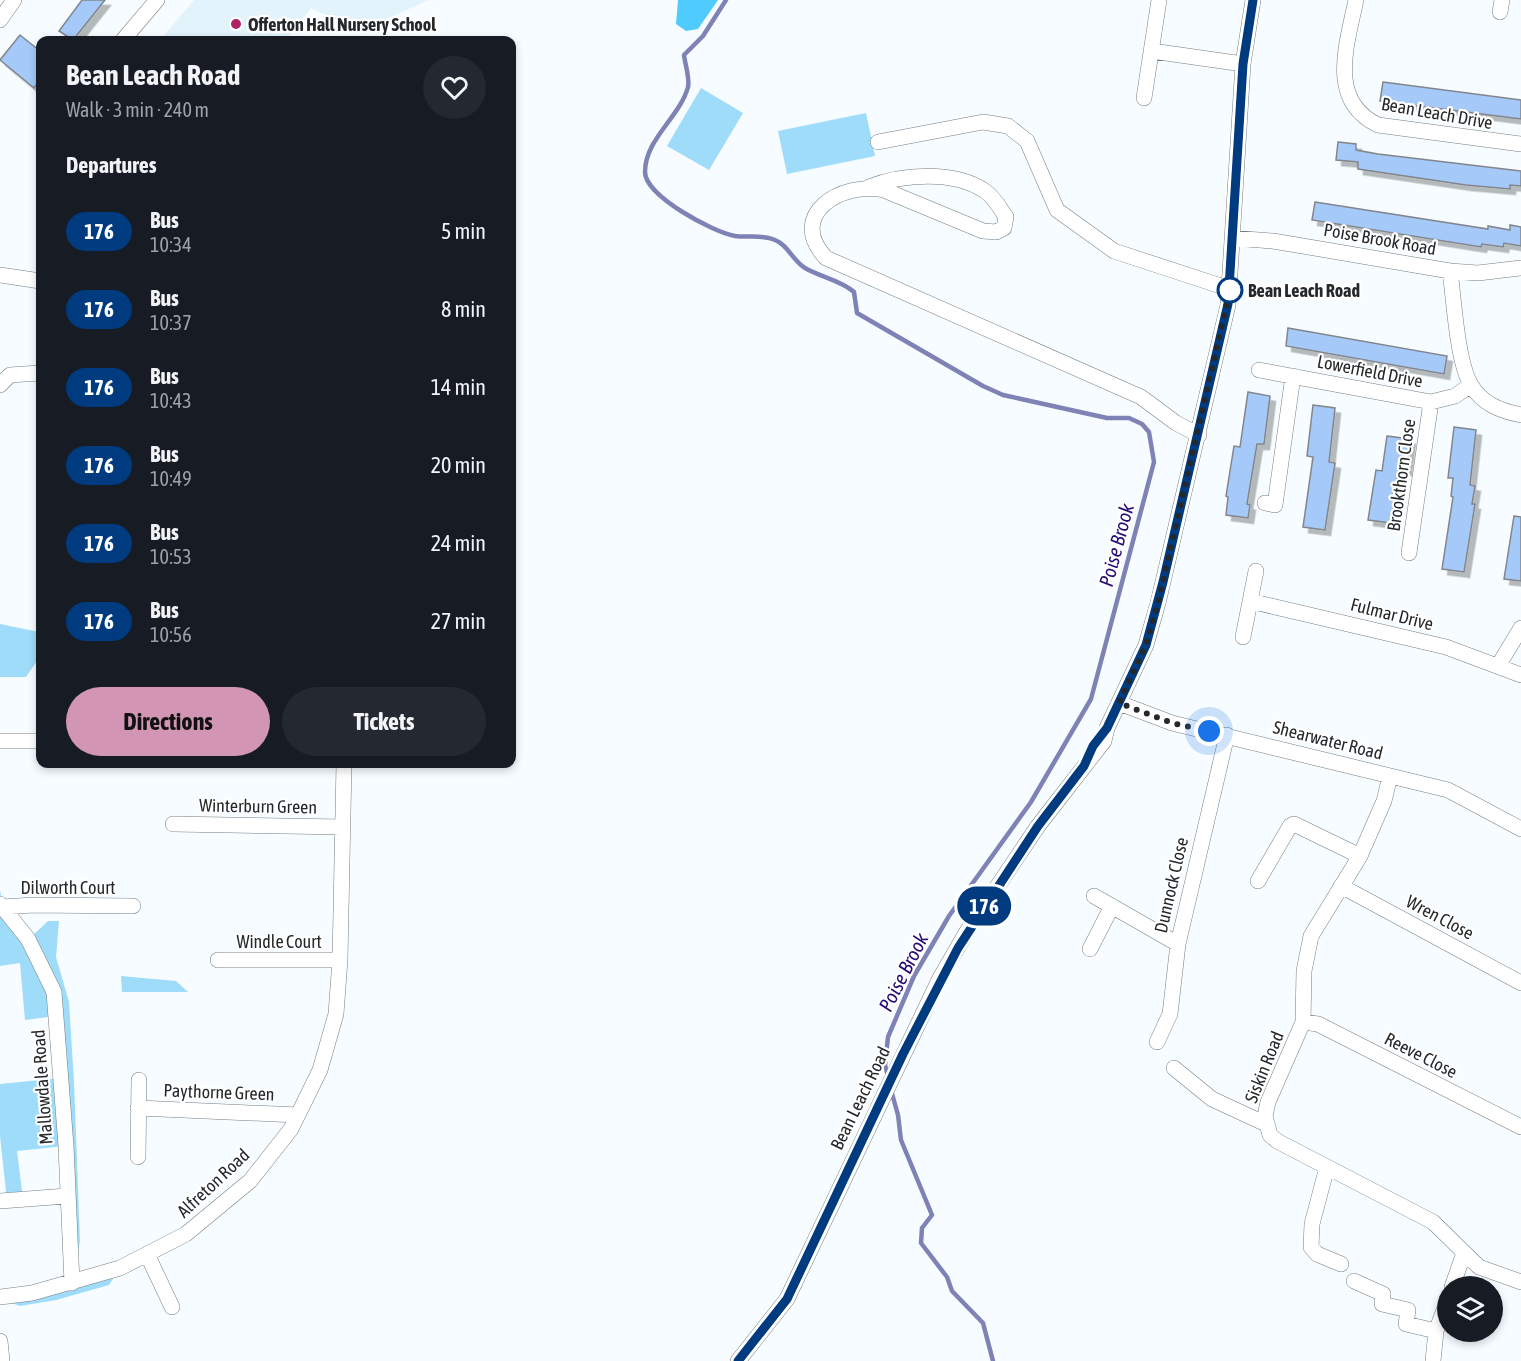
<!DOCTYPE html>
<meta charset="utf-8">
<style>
:root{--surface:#171b24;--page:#242831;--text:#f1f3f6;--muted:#9ea1a6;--accent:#d395b4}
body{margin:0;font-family:"Asap Condensed",sans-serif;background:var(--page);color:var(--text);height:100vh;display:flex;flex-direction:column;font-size:22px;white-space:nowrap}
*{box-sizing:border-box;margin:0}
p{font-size:20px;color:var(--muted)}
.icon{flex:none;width:33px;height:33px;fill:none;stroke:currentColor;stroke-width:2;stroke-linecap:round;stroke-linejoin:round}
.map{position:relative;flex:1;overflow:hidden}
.drawer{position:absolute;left:36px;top:36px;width:480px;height:732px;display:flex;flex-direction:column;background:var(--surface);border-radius:12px;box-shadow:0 3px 9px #0003}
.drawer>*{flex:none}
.badge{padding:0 12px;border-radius:20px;font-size:21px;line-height:39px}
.controls{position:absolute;left:1437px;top:1276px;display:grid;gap:12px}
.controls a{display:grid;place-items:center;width:66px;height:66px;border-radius:50%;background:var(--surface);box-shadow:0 3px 9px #0003;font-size:30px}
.you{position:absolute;width:30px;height:30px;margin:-15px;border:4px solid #fff;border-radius:50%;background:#1a73e8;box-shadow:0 0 0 9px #1a73e833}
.map>.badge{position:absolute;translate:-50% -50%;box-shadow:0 0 0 3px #fff}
h2{padding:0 30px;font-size:22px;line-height:54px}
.round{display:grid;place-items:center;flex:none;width:63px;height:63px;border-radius:32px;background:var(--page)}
.overview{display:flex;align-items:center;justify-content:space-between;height:102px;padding:0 30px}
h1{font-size:28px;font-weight:700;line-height:45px}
.button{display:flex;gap:12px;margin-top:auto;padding:12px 30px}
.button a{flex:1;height:69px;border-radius:36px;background:var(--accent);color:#111;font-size:24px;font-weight:700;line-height:69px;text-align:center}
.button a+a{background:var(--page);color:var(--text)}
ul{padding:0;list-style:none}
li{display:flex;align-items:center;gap:18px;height:78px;padding:0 30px}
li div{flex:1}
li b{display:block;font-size:22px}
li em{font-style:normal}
li .badge{min-width:66px;font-weight:700;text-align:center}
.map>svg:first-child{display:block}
</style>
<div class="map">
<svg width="1521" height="1361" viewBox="0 0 1521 1361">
<defs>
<filter id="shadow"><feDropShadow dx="5.5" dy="5.5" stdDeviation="0" flood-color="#0004"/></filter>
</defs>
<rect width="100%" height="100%" fill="#f6fcff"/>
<path fill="#e3f3fb" d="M194,0h235l-70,31 -48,-23 -25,32h-126z"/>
<path fill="#9fdcf9" d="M701,88l42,25 -34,57 -42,-24z
M866,113l9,43 -88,18 -9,-43z
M0,624l39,8 -2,29 -11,16h-26z
M0,890l3,17 26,32 19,-18h11l-3,36 13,45 5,80 6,159 -8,42 48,-15 -11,17 -53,15 -36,6 -20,-7 72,-16 -7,-137 -48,5 6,48 -16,1 -7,-64v-52l60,-6 -4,-62 -31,4 -5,-57 -20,3z
M121,976l55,5 12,11h-66z"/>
<path fill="#50cbfd" d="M678,0h40l-20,29 -12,2 -10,-7z"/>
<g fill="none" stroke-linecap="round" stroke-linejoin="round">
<path stroke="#7e82b5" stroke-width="4.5" d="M726,0l-23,36 -19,19c1,9 6,23 4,32 -8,30 -43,52 -43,85 0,24 68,60 90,64 13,2 27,-2 40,4 13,5 18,21 30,28 15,9 36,12 49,24l3,21 126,73 20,9 104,23h22l13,6 7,8 5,30 -63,237 -60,103 -82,114 -35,60 -26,61 -3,28 3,11
M891,1090l7,25 3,25 31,75 -10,13 -1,15 26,34 5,14 31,32 10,38"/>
</g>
<path fill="#a5caf9" stroke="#82868c" stroke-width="1.5" filter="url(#shadow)" d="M82,0h23l-32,40 -14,-9z
M20,35l20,16v29l-6,8 -34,-28z
M1383,82l138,18v19l-141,-18z
M1338,142l18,2v6l22,4 143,17v15l-11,-1v4l-44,-4 -108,-16v-7l-22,-2z
M1315,202l173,27v-3l22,4v-5l11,2v19l-17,-3 -1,4 -21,-3 -1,3 -169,-27z
M1288,328l159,28 -3,18 -158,-28z
M1248,392l22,4 -6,48h-7l-10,60 3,1 -2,13 -22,-3 2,-18 -2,-1 8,-50 6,1z
M1313,405l22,3 -6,54 6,1 -10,67 -22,-3 10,-70 -6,-1z
M1454,427l22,3 -6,55 5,1 -3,18h3l-11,68 -22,-3 11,-72 -2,-1 2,-18h-5z
M1387,436l23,3 -4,31 -8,-1 -7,54 -23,-3 8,-50 6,1z
M1514,516l7,1v64l-17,-2z"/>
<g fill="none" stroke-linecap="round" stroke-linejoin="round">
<defs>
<path id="minor" d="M1356,0c-9,44 -29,101 22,125l143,19
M1500,12l2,-12
M0,20l14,-20
M123,40l34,-40
M1152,51l91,13
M1144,98l15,-98
M878,142l105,-20 25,4 19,15 30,69 57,41 116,38
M869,187c33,-13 85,-17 116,4 9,6 15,17 21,26l-2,11 -8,4 -13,-1 -99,-41c-43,-9 -98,25 -58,68l315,139 35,26 23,12
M1233,238l40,3 177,30 28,2 43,-5
M1450,271c4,29 7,90 21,114 11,19 30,26 50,30
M0,275l40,6
M1259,370l172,32 24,-6 16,-11
M0,385l10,-10 30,-2
M1265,503l10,2 18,-129
M1409,553l22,-151
M1250,601l196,46 75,28
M1243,637l13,-66
M1498,666l23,-38
M1119,703l53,20 276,67 73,39
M0,741h40
M1390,776l-6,25 -24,55 -49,80 -7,35 -1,51 -35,80 -3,14 5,19 7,6 156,81 46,45 42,15
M173,824l170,3
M1258,881l32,-55 4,-2 66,32
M1341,886l180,97
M1094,896l84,48
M0,904l28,35 26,53 12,154 6,137
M3,907l30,-2 100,1
M1090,949l22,-43
M218,960h122
M1303,1022l15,2 203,103
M1157,1042l13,-28 8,-70 49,-209
M1174,1068l38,31 54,25
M138,1108l160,7
M138,1157l1,-77
M1327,1167l-15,57 -1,23 6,7 24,10
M0,1201l67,-5
M147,1254l25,53
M1354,1281l29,13 -1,10 26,6 -2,14 30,7
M1452,1287l12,-34
M0,1297l32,-4 88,-25 66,-34 64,-53 41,-52 29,-59 16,-56 4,-54 4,-196
M0,1341l2,20
M738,1361l49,-62 153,-321 26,-45 72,-107 66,-85 3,-13 39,-83 12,-42 70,-298 15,-241 10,-64
M1433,1361l3,-30 12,-31"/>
</defs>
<use href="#minor" stroke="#777e82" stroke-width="16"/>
<use href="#minor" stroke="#fff" stroke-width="15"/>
</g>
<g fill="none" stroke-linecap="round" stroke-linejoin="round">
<defs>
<path id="line" d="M738,1361l49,-62 116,-245 55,-106 80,-122 46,-60 9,-20 14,-18 39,-83 17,-63 65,-278 15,-240 10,-64"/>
</defs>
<use href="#line" stroke="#fff" stroke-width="14"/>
<use href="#line" stroke="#003b80" stroke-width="9"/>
<path stroke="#25282a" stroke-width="6" stroke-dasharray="0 10.8" d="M1209,731l-37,-8 -53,-20 27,-58 12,-42 72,-313"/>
</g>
<circle fill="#ae2363" stroke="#fff" stroke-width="2" cx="236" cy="24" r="6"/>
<circle fill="#fff" stroke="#003b80" stroke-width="3" cx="1230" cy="290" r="12"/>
<g text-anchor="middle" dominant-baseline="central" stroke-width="4.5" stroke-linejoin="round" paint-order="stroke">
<g font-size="18" font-weight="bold" fill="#25282a" stroke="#fff" text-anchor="start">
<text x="248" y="24">Offerton Hall Nursery School</text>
</g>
<g font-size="18" fill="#25282a" stroke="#fff">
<text transform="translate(1437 113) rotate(10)">Bean Leach Drive</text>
<text transform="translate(1380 239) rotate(10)">Poise Brook Road</text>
<text transform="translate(1370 371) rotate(11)">Lowerfield Drive</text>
<text transform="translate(1401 475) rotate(-82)">Brookthorn Close</text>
<text transform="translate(1392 614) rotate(14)">Fulmar Drive</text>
<text transform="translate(1328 740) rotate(14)">Shearwater Road</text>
<text transform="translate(258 806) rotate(1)">Winterburn Green</text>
<text transform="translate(1171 885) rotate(-77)">Dunnock Close</text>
<text x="68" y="887">Dilworth Court</text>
<text transform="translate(1440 917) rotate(28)">Wren Close</text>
<text x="279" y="941">Windle Court</text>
<text transform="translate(1421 1055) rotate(27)">Reeve Close</text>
<text transform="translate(1264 1067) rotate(-68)">Siskin Road</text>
<text transform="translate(42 1087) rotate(-94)">Mallowdale Road</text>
<text transform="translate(219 1092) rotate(2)">Paythorne Green</text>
<text transform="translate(860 1098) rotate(-64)">Bean Leach Road</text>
<text transform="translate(213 1183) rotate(-43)">Alfreton Road</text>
</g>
<g font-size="18" font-weight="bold" fill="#25282a" stroke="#fff" text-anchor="start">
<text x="1248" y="290">Bean Leach Road</text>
</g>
<g font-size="20" font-style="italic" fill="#250b75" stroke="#fff">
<text transform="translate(1116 545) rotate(-75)">Poise Brook</text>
<text transform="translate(903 972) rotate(-63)">Poise Brook</text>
</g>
</g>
</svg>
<div class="controls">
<a><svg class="icon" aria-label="layers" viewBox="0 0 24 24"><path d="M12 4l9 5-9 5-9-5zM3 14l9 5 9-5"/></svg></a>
</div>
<div class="you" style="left:1209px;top:731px"></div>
<b class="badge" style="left:984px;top:906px;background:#003b80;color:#fff">176</b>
<section class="drawer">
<div class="overview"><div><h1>Bean Leach Road</h1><p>Walk · 3 min · 240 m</p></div><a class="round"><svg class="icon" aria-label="heart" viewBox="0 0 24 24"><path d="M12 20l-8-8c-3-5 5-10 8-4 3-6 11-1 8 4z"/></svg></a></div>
<h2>Departures</h2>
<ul>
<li><span class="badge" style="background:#003b80;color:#fff">176</span><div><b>Bus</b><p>10:34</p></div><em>5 min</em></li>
<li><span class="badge" style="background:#003b80;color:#fff">176</span><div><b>Bus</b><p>10:37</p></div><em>8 min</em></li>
<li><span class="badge" style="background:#003b80;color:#fff">176</span><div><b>Bus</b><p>10:43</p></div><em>14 min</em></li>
<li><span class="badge" style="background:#003b80;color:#fff">176</span><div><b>Bus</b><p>10:49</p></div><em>20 min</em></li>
<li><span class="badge" style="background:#003b80;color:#fff">176</span><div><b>Bus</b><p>10:53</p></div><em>24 min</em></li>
<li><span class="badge" style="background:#003b80;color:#fff">176</span><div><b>Bus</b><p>10:56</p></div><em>27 min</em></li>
</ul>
<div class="button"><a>Directions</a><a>Tickets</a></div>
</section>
</div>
